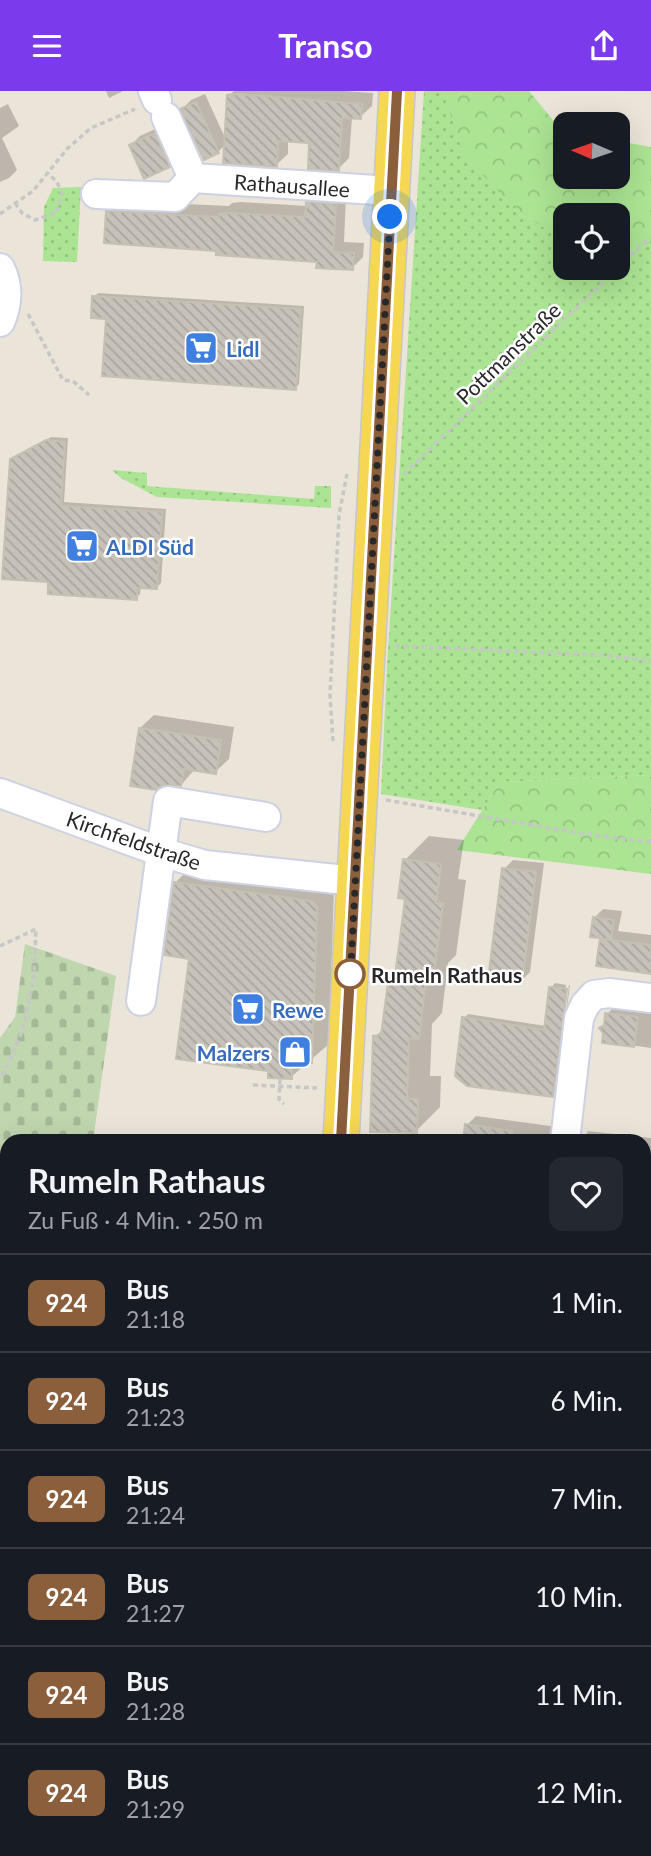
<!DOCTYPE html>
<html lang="de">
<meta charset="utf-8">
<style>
:root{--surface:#171b24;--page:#242831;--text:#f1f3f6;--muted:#9ea1a6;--line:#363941;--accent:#7c3aed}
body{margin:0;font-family:Lato,sans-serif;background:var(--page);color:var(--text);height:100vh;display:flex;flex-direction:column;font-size:26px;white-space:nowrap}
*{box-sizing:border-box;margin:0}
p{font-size:23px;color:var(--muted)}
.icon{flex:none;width:38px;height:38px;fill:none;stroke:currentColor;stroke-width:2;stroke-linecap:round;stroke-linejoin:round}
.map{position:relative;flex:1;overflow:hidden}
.drawer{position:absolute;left:0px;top:1043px;width:651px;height:723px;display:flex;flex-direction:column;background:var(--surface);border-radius:21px 21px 0 0;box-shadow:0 7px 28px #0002}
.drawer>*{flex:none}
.badge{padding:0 14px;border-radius:10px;font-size:24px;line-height:46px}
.needle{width:46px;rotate:272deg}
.buttons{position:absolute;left:553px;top:21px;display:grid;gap:14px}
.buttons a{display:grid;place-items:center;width:77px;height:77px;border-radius:14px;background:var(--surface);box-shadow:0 7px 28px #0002;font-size:35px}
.you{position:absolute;width:35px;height:35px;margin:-18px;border:5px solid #fff;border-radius:50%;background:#1a73e8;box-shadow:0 0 0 10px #1a73e833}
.map>.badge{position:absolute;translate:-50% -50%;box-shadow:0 0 0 4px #fff}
.round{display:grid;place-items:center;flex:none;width:74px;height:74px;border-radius:14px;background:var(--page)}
.summary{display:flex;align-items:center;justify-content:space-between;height:119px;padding:0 28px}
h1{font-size:33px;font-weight:700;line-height:52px}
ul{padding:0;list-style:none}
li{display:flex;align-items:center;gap:21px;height:98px;padding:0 28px;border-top:2px solid var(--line)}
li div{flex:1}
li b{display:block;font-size:26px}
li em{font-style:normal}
li .badge{min-width:77px;font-weight:700;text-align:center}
header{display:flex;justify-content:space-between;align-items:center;height:91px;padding:0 28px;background:var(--accent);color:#fff;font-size:32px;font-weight:700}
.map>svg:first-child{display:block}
</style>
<header><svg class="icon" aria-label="menu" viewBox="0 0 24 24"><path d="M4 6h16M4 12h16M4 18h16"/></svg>Transo<svg class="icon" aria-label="share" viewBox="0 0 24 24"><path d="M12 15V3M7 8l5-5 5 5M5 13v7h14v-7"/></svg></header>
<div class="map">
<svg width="651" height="1765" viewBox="0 0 651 1765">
<defs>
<pattern id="green-dots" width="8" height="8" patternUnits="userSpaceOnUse" patternTransform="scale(1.75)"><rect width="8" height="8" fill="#abe492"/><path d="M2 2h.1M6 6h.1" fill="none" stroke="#93c47e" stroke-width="1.8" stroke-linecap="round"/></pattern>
<pattern id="forest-crowns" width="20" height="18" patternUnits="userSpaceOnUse" patternTransform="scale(1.75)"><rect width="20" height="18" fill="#abe492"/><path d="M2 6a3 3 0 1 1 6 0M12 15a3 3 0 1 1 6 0" fill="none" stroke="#93c47e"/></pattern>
<pattern id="cemetery-stones" width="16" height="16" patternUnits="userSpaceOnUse" patternTransform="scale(1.75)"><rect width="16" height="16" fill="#c0d6af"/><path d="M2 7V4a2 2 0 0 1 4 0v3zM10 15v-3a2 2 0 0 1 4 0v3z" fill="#a5b897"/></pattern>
<pattern id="building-back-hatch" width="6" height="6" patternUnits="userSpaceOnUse" patternTransform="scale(1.75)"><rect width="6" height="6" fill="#c6c1b9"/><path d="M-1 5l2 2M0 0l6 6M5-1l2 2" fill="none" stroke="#aaa69f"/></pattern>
</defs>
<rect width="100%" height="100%" fill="#ebe4d9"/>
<path fill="url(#green-dots)" d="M424,0h19l21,62 52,58 49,29v28h53v-14l33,-9v530l-151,7 -18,28 -101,-16 6,-128z
M81,96l-4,75 -34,-1 1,-54 9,-19z
M112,379l35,3v13l167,13 1,-13h16v22l-174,-11 -36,-19z
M89,1759h30l1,6h-32z
M202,1759h204l22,6h-233z"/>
<path fill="url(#forest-crowns)" d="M443,0h86l28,34 8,2v50h53v-36l33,6v98l-33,9v-39h-53v25l-49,-29 -53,-58z
M651,684v99l-194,-24 43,-68z"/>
<path fill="url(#cemetery-stones)" d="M25,853l91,32 -23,165h-86v499l-7,-1v-601l15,-21z"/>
<path fill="#0003" d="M106,0h17l-14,7z
M234,0h110l29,2 -1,13 -12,11h-8l-3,41 -11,11 -27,-28 -23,-1v14l-12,11 -50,-21 -8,8 -36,-43 9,-9 14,-6 21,46 2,-44z
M8,13l11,22 -17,12 15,32 -8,8 -9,4v-74z
M164,34l14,31 -9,9 -38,-20 9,-9z
M319,101l27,2 -2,48 20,1 -1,14 -11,11 -33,-7 -101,-12 -110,-37 11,-11 110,5 3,-3 9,-1 66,4 1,-3z
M98,202l206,13 -5,78 -4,5 -187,-71 -14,-21z
M51,346l17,1 -4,64 102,7 -5,74 -4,4 -16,-1 -1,8 -4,4 -86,-17 -39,-121z
M154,624l80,12 -5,32 -14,13 -20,-3 -14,16 -41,-57z
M429,745l35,4 -6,39 8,1 -10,75 -8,8 -6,50 -10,11 -2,52h11l-1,31 -24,24 -41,-94 9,-9 6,-52 8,-7 9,-72 -2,-37z
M513,769l31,3 -14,109 -9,9 -17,-112z
M193,774l141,23 -5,156 -38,33 -22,-7 -78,-112 -16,-75z
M603,818l19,2 -4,20 33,4v37l-49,-35 -8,-19z
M555,892l11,2 -14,108h3l-2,2 -89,-77 4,-4 78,12 5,-38z
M569,894h1l-14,107z
M613,917l38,5v35l-48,-7 4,-27z
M476,1025l81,11 3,14h-95l2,-16z
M588,1040l63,7v37l-7,-1v-33h-61z
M644,1138l7,1v42l-7,-1z
M646,1288h5v40l-7,-1z
M644,1372l7,4v46l-7,-4z
M649,1452l2,1v66l-7,-4v-59z
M651,1563v48l-7,-2v-39z
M0,1653l7,2v40l-7,-2z
M32,1759h47l-2,6h-47z"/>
<path fill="url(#building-back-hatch)" stroke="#c6c0b3" stroke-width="2" d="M237,3l125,10 -1,15 -19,-1 -3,53 -31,-2 1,-26 -31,-2 -1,26 -54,-4 4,-68z
M196,11l23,51 -15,7 -24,-51z
M155,42l15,34 -26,12 -15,-34z
M306,111l30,2 -3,48 21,1 -1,17 -37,-2 1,-6 -101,-7v-4l-112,-8 2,-32 113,6v-3l10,-1 76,4z
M92,205l209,13 -5,81 -194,-14 4,-57 -15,-1z
M46,349l19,2 -4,64 101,6 -5,77 -20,-1v12l-89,-6v-12l-46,-3 8,-120z
M139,637l82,12 -5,34 -32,-5 -3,17 -18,-1 -7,5 -26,-4z
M403,768l38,5 -5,39h7l-10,78 -7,-1 -7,59 -10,-1 -2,61h11l-1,34 -47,-1 3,-96 8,-1 8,-60 6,1 10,-77 -7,-1z
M502,777l34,4 -14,111 -34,-4z
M174,791l137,19 6,5 -5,157h-20v16l-24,-1v-7l-92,-12 13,-100 -25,-4z
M593,826l21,3 -3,20 -8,-1 48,6v29l-55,-8 4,-28 -10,-1z
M549,896l18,2 -14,108 -86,-11 -12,-10 7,-59 82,13z
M605,922l33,4 -4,30 -32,-4 1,-10 -4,-5 5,-3z
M465,1033l47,7 -1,10h-48z"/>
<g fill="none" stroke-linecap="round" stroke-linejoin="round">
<defs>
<path id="minor" d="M153,0l4,9
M166,26l27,61 198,13
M96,103l79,3 18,-19
M0,177c9,18 8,36 0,54
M0,702l161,59 44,13 150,16
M141,910l27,-200 98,16
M565,1050l14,-123 6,-13 9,-10 15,-2 42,5
M644,1113l7,1
M644,1357l7,4
M155,1765l2,-6"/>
<path id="major" d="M341,1050l56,-1050
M0,1617l7,2
M617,1759l27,6"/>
</defs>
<use href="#minor" stroke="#ced1e2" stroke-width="32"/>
<use href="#major" stroke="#c7c7c7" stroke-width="38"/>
<path stroke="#c7c7c7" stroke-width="3.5" stroke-dasharray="5 3.5" stroke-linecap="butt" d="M15,112l7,10 13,7 21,-7 6,-19 -5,-12 -9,-9
M0,123l33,-23 34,-42 24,-21 44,-19
M28,223l35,66 10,1 16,14
M404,383l241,-232 6,-2
M395,555l207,9 49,6
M333,650l-3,-46 9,-180 8,-41
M386,709l199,34 66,8
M0,855l36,-17 -2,48 -11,52 -19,44 -4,4
M280,988l-1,20 5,5
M253,994l64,3
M0,1085l7,8
M0,1194l7,-6
M0,1285l7,8
M0,1439l7,-12
M0,1517l7,-6
M488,1759l30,6
M186,1765l7,-6"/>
<use href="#minor" stroke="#fff" stroke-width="28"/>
<use href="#major" stroke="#f5d754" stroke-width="35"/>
</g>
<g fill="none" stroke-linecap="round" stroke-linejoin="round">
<defs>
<path id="line" d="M341,1050l56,-1050"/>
</defs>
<use href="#line" stroke="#fff" stroke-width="16"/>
<use href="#line" stroke="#8b5e3c" stroke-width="10"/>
<path stroke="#282828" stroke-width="7" stroke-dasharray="0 12.6" d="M350,883v10l40,-767"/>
</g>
<defs>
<symbol id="supermarket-square" viewBox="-11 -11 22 22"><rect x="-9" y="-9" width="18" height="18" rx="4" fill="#3f7fe0" stroke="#fff"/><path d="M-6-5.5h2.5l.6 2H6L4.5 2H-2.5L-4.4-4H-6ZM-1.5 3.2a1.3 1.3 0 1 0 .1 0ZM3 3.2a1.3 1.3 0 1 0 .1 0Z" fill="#fff"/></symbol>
<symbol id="shop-square" viewBox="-11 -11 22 22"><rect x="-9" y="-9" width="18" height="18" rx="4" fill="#3f7fe0" stroke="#fff"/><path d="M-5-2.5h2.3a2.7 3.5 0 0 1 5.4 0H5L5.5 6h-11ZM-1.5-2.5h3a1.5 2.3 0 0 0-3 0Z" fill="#fff"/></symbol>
</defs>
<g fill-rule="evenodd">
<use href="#supermarket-square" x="182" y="238" width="38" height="38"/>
<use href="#supermarket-square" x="63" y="436" width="38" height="38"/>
<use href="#supermarket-square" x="229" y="899" width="38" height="38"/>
<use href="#shop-square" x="276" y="942" width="38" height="38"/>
</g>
<circle fill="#fff" stroke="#8b5e3c" stroke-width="3.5" cx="350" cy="883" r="14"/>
<g text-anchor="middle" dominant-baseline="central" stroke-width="5" stroke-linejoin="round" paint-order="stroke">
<g font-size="21" fill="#282828" stroke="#fff">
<text transform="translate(292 94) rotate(4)">Rathausallee</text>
<text transform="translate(508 262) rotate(-44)">Pottmanstraße</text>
<text transform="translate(134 749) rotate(19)">Kirchfeldstraße</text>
</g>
<g font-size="21" font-weight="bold" fill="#366cbe" stroke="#fff" text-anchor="start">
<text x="226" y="257">Lidl</text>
<text x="106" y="455">ALDI Süd</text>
<text x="272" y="918">Rewe</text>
<text x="270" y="961" text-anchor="end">Malzers</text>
</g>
<g font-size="21" font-weight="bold" fill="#282828" stroke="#fff" text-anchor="start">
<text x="371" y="883">Rumeln Rathaus</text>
</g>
</g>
</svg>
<div class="buttons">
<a><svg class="needle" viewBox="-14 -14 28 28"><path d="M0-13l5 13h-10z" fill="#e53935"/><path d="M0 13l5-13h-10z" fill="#9ea1a6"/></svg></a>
<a><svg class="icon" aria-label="locate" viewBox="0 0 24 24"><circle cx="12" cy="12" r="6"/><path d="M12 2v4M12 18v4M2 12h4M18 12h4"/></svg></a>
</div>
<div class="you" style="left:390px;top:126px"></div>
<section class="drawer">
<div class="summary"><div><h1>Rumeln Rathaus</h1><p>Zu Fuß · 4 Min. · 250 m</p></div><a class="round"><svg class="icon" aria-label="heart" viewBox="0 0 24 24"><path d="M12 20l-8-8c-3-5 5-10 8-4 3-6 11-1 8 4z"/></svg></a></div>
<ul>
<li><span class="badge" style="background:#8b5e3c;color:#fff">924</span><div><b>Bus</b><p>21:18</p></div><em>1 Min.</em></li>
<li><span class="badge" style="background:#8b5e3c;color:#fff">924</span><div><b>Bus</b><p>21:23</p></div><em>6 Min.</em></li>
<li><span class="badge" style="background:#8b5e3c;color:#fff">924</span><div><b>Bus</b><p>21:24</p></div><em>7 Min.</em></li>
<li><span class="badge" style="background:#8b5e3c;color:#fff">924</span><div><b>Bus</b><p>21:27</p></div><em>10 Min.</em></li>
<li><span class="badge" style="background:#8b5e3c;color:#fff">924</span><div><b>Bus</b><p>21:28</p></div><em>11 Min.</em></li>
<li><span class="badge" style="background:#8b5e3c;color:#fff">924</span><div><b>Bus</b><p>21:29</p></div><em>12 Min.</em></li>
</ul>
</section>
</div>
